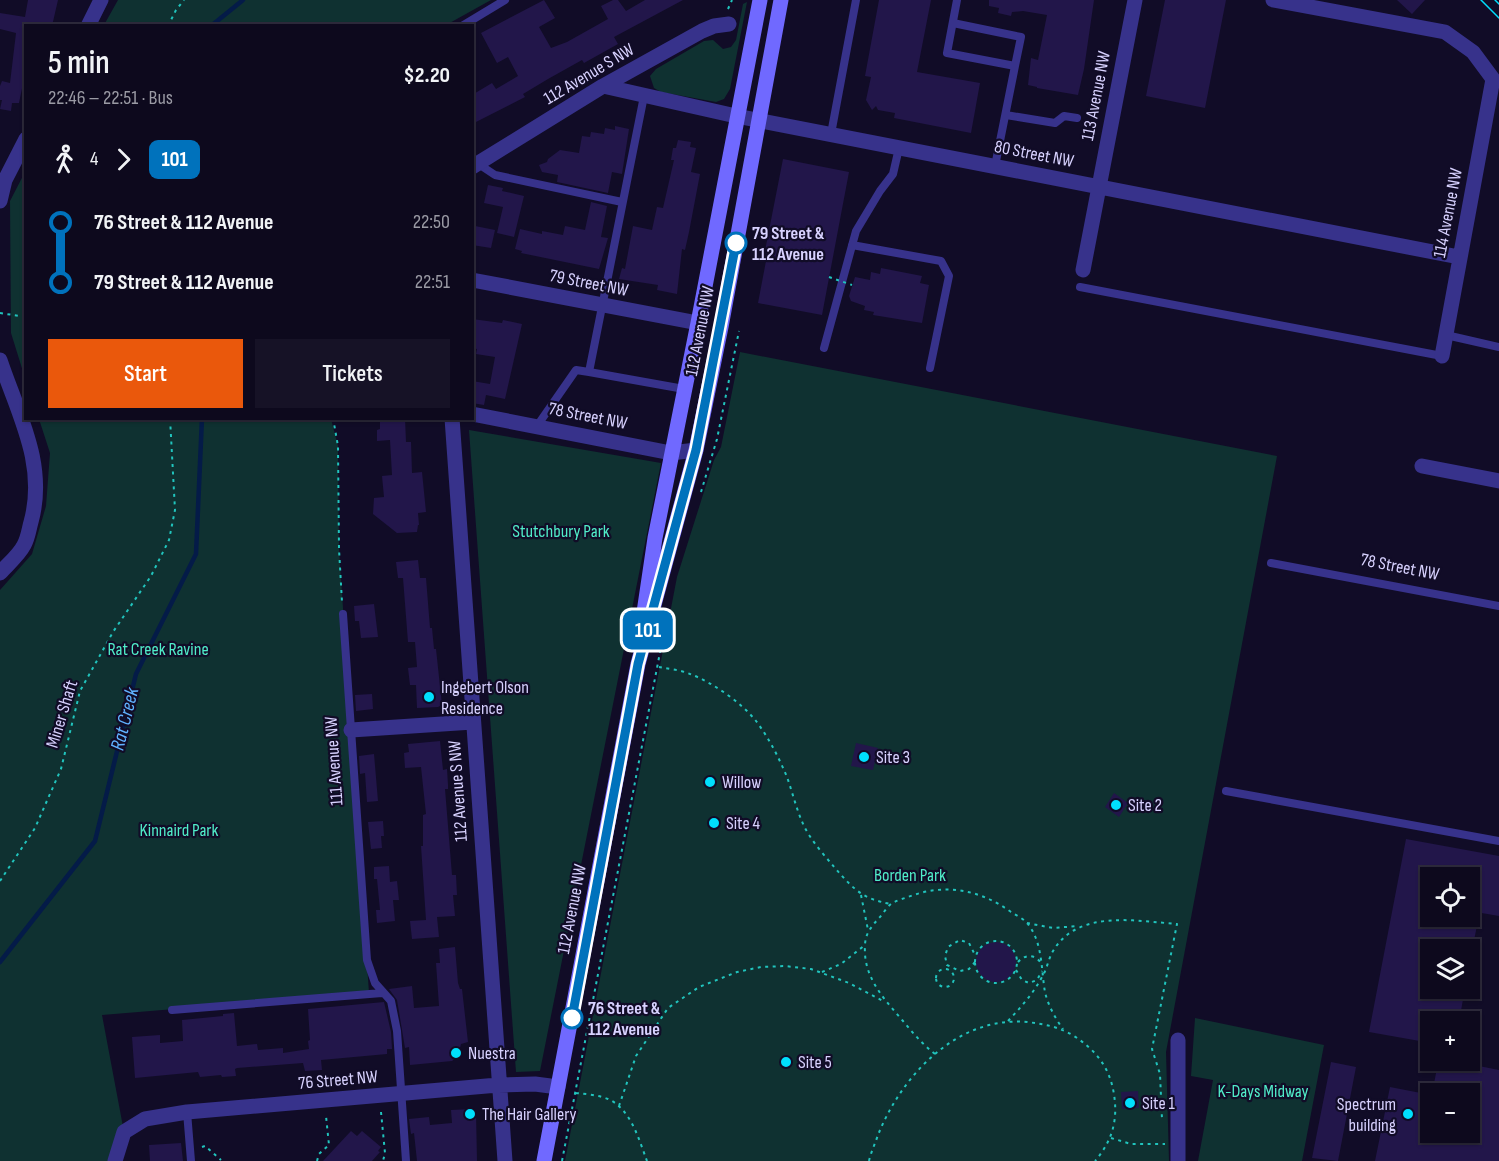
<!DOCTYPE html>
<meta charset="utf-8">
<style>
:root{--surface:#0d091d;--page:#161226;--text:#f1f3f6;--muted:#9a9aa4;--line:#2d2a3b;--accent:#ea580c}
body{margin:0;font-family:"Sofia Sans Condensed",sans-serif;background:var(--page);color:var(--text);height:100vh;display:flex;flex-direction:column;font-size:22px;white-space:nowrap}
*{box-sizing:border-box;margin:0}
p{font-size:20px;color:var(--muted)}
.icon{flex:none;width:33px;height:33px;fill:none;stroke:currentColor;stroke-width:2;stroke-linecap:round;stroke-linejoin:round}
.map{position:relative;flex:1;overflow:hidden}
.details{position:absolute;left:24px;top:24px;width:450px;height:396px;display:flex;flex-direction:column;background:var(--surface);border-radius:0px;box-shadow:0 2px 4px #0004,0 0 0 2px var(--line)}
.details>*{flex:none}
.badge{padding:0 12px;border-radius:9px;font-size:21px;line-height:39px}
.tools{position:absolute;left:1420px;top:867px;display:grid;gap:12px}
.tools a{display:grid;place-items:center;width:60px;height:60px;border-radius:0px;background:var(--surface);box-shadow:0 2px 4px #0004,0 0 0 2px var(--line);font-size:30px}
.map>.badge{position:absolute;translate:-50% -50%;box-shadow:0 0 0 3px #fff}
.legs{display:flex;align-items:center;gap:9px;height:66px;padding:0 24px;font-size:20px}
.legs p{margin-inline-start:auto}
.headline{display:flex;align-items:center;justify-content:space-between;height:102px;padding:0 24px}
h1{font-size:33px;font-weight:600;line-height:45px}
.action{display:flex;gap:12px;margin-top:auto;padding:12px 24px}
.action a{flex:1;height:69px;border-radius:0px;background:var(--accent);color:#fff;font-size:24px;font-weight:600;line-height:69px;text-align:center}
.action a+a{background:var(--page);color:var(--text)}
ul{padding:0 24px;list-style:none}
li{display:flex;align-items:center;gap:21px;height:60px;font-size:22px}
li i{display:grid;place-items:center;width:9px;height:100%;margin:0 8px;background:currentColor}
li i::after{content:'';width:15px;height:15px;margin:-8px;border:4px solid;border-radius:50%;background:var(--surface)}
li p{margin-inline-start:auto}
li:first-child i{background:linear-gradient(#0000 50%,currentColor 0)}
li:last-child i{background:linear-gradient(currentColor 50%,#0000 0)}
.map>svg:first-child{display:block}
</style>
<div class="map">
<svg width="1499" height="1161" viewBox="0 0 1499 1161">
<rect width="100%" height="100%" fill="#110c27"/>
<path fill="#0f3131" d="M118,0h373l-45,25h-342z
M747,2l-17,87 -6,10 -8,3 -55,-10 -7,-4 -4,-12 6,-7 48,-28 9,-1 10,9 8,-2 5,-7 7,-36z
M25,172h1l-1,206 -14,-45 -1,-132z
M740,352l537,104 -111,596 3,109h-604l112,-584 37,-117 7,-13z
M39,419h292l7,27 1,103 30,444 -267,22 22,117 -9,29h-115v-571l32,-36 14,-48 4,-53z
M469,430l192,33 -121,608 -24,1z
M1195,1018l129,27 -22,116h-104l15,-81 -22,-4z"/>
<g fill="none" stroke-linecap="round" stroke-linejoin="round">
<path stroke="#041b48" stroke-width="4.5" d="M211,26l32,-26
M0,962l95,-121 41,-167 60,-120 6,-136"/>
</g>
<path fill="#22164a" d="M28,0h30l-6,26h-26v43l-7,34h-7l-1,8 -11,-2 2,-9h-2v-14l2,-5 8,2 6,-50 -16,-4v-16l25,4z
M544,0l11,18 -16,9 12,21 16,-6 41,-23 -7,-13 12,-6h5l8,11 19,-11h38l-69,37 4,7 -34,19 -2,-3 -34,19 -25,15 2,3 -53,27v-29l20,-12 4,6 22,-13 -10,-19 -11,6 -16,-30z
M879,0h52l-14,72 63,11 -9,50 -77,-15 1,-5 -17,-3 -2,-4 -4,4 -6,-10 5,-23 -6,-1z
M989,0h105l-10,69 -6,26 -41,-7v-1l-9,-2 3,-27 7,2 9,-45 -24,-4 -11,1 -1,4 -13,-3 1,-5 -10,-2z
M1165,0h61l-21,108 -59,-12z
M1397,0h28l-13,14z
M615,126l14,3 -7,45 -10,-2 -4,21 -51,-11 1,-7 -16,-3 -3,-7 8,-3 1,-3 12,-9 19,3 3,-17 8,1 1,-5 13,2 1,-6 10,2z
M678,140l13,2 -1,5 6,1 -5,24 9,2 -11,58 -4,18 -3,-1 -5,45 -20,-4 1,-5 -39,-6 3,-11 3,1 8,-43 19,4 5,-23 6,1 11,-48h-3l2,-12h3z
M783,159l66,13 -27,143 -64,-12 8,-42h-3z
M488,185l15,3 -1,3 22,5 -10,41 -17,-4 6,-26 -19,-4z
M591,202l16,4 -6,31 7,1 -9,31 -78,-16 1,-2 -7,-2 5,-20 22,5v-3l21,4 2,-9 20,4z
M475,226l20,4 -4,18 -19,-3v-13z
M881,268l41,8 -2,7 9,2 -7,38 -49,-8 1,-3 -10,-2 1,-4 -14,-5 -2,-5 6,-19 15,3 1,-8 9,2z
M472,319l30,4 1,-3 19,4 -17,75 -19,-4 -2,10 -12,-2v-22l18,3 5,-27 -19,-3 1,-5 -5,-1z
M380,418h25l1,24h5l1,31 10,-1 4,40 -8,1 1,12h-1l-1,7 -20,1 -24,-19 1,-16 10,-1 -2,-21 10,-1 -2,-35 -13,1v-11l3,-1z
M418,560l2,18h6l4,50h2l2,21h2l6,56 -4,2 -21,1 -1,-23h-6l-2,-17 9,-1 -2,-25h-7l-5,-64h-5l-2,-16z
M374,604l4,33 -17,1 -2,-17h-4l-1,-15z
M372,694l1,15 -17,2 -1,-16z
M440,741l3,29 4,-1 1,16v4h-3l7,86h4l1,20h-4l2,21 -18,1 2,20 -27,2 -2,-18 16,-1 -5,-74h2v-31l3,-1 -5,-47 -16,1 -1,-15 5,-1 -1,-8z
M856,743l22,5 -5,22 -22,-4z
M374,754l4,47 -11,1 -2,-29 -5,1 -1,-18z
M1114,793l14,10 -9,14 -14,-10z
M383,821l1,15h-3l1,12 -11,1 -3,-27z
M1406,839l93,17v60l-29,-5v-33h-39v38h48l-7,34h-41v38h34l-6,34h-28v21l-62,-11z
M389,866l1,16 7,-1 2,19h-6l2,21 -18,2 -1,-13h4l-3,-31h-3v-12z
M976 962a20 20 0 1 1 40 0a20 20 0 1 1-40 0Z
M455,947l3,36 2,6h2l6,53 -7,2 -3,12 -6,5 -42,4 -1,-18 -4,1 -8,-48 -8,-11 23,-3 2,22 25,-2 -3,-43h4l-1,-14z
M384,1002l7,30 1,17h-5v5l-66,6 1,10 -17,1 -2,-8 -66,5 -2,1 1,7 -14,1 -1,-2 -21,2 -2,-5 -63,6 -3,-41 28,-2v8l23,-2 -1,-21 41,-4v-2l11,-1 3,33 20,-2 1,6 25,-2v5l26,-4 -1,-8 2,-1 -2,-31z
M1449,1060l50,10v91h-124l15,-74 41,8v37h39v-38h-38l5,-26 10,1z
M1331,1062l25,5 -18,94 -26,-3z
M1138,1091l1,17 -17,1 -1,-17z
M472,1109l4,3 1,49h-60l-3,-28 -3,1 -2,-15 20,-2 1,8 22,-2 -1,-13z
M351,1131l6,5 5,-5 19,16 -3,4 2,1 -8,9h-49z
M181,1143l2,18h-33l-1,-16z"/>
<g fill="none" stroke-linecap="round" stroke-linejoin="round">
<path stroke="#21c4bd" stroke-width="2" stroke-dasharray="3 4.5" stroke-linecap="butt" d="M728,9l4,-9
M168,26l8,-16 8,-10
M0,313l26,4
M333,418l5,28 1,103 3,53
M701,492l16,-53 22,-108
M659,667c10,2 22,3 31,7 22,8 52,29 66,47 13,17 23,37 31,56 6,17 10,35 18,51 8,15 20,28 30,40 19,22 28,31 56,36
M0,881l35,-53 26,-59 19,-78 33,-59 38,-56 18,-36 6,-30 -5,-92
M861,895l7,35
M1027,923l26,5 25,-2
M975 962a21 21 0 1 1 42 0a21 21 0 1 1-42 0Z
M975,962l-6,7 -9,2 -13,-6 -2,-9 3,-9 12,-7 9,3 6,12
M1018,962c7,-8 17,-8 23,1
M936 978a9 9 0 1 1 18 0a9 9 0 1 1-18 0Z
M1016,970l6,10 7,3 8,-3 5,-9
M822,972l19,-8 24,-19
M1008,1021c13,-14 25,-27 34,-44 5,-8 6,-17 11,-26 25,-42 83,-30 124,-27l-25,125 8,25 2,45
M935,1054c-13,-10 -22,-21 -32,-33 -19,-22 -40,-44 -38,-75 0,-12 6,-19 14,-28 4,-4 7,-10 12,-14 4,-3 11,-5 17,-7 36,-14 71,-8 103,15 5,3 11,6 15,10 17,18 15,48 19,70 3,13 10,26 18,37
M576,1093c10,1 22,2 32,6 23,10 31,41 39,62
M619,1106l17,-50 32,-48 31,-21 38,-15 24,-5 24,-1 26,3 38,14 36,19
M381,1112l4,41 -2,8
M1111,1138l20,6h34
M202,1147l3,-1 16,14
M317,1161l2,-7 10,-9 -3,-29
M562,1161l105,-545
M869,1161c2,-9 6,-17 9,-26 24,-60 79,-119 149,-113 17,2 33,5 47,14 20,13 34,29 39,53 6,29 0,51 -18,72"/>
<path stroke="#37328b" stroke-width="8" d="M957,0l-10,53 68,13 -20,100
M953,23l68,14 -6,29
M462,26l43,-26
M644,96l-55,276 95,17
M1006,115l49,8 9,-7 13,2
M831,134l25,-134
M477,163l18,12 127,27
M852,245l89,16 8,15 -19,92
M1080,287l362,69
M1446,335l53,12
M824,348l32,-117 24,-40 13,-17 6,-26
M537,426l39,-56 13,2
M1271,563l228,43
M343,614l24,346 8,23 16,18 6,30 9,130
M1226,791l273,50
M172,1010l210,-17
M187,1112l4,49"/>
<path stroke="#37328b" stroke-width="15" d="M1273,0l172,32 28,20 20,27 -51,277
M88,26l13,-26
M603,86l133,30 723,141
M472,167l131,-81 99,-55 12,-5 15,-2
M0,201l5,-21 21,-41
M1083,270l52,-270
M472,280l226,43
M0,360c18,54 47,104 31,162 -2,7 -3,16 -7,23 -5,10 -16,19 -24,28
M472,414l199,39 25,-3
M452,418l53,743
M1422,466l77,15
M351,730l122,-8
M1178,1040v121
M115,1161l9,-29 21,-13 42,-7 311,-27 37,-1 23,3"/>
<path stroke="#7069ff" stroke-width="15" d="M643,619l12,-81 43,-215 62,-323
M544,1161l94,-497 58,-214 25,-123 60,-327"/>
<path stroke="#00dffd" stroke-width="1.5" d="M1481,0l18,18
M1495,0l4,4"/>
<path stroke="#21c4bd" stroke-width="2" stroke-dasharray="3 4.5" stroke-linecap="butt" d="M829,277l23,8"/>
</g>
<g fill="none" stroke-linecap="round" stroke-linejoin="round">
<defs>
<path id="line-1" d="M572,1018l66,-354 58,-214 40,-207"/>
</defs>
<use href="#line-1" stroke="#fff" stroke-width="14"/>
<use href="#line-1" stroke="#0072bc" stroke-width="9"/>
</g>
<g fill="#fff" stroke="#0072bc" stroke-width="3">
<circle cx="736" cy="243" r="10"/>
<circle cx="572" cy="1018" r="10"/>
</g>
<g fill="#00dffd" stroke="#110c27" stroke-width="2">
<circle cx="429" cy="697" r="6"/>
<circle cx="864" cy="757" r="6"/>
<circle cx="710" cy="782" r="6"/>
<circle cx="1116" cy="805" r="6"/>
<circle cx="714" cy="823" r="6"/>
<circle cx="456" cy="1053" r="6"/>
<circle cx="786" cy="1062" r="6"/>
<circle cx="1130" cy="1103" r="6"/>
<circle cx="470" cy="1114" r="6"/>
<circle cx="1408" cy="1114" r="6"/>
</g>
<g text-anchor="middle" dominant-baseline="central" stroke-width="4.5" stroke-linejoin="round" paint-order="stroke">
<g font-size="18" fill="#d8d2ff" stroke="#110c27">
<text transform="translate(589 74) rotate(-31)">112 Avenue S NW</text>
<text transform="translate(1096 96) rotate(-79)">113 Avenue NW</text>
<text transform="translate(1034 154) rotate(11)">80 Street NW</text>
<text transform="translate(1448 213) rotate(-79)">114 Avenue NW</text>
<text transform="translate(589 283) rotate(11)">79 Street NW</text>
<text transform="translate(700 331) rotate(-79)">112 Avenue NW</text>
<text transform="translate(588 416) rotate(11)">78 Street NW</text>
<text transform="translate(1400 567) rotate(11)">78 Street NW</text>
<text transform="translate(62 714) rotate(-73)">Miner Shaft</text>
<text transform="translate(334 761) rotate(-94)">111 Avenue NW</text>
<text transform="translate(458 791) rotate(-94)">112 Avenue S NW</text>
<text transform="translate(572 909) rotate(-79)">112 Avenue NW</text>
<text transform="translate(338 1080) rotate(-5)">76 Street NW</text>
</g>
<g font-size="18" font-weight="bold" fill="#d8d2ff" stroke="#110c27" text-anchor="start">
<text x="752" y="233">79 Street &amp;<tspan x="752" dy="21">112 Avenue</tspan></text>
<text x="588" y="1008">76 Street &amp;<tspan x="588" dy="21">112 Avenue</tspan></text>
</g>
<g font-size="18" fill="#50edc9" stroke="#110c27">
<text x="561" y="531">Stutchbury Park</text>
<text x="158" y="649">Rat Creek Ravine</text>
<text x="179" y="830">Kinnaird Park</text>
<text x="910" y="875">Borden Park</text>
<text x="1263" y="1091">K-Days Midway</text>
</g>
<g font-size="18" fill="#d8d2ff" stroke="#110c27" text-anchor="start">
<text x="441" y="687">Ingebert Olson<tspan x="441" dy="21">Residence</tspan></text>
<text x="876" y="757">Site 3</text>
<text x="722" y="782">Willow</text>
<text x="1128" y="805">Site 2</text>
<text x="726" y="823">Site 4</text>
<text x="468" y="1053">Nuestra</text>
<text x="798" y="1062">Site 5</text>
<text x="1142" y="1103">Site 1</text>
<text x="1396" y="1104" text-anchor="end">Spectrum<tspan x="1396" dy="21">building</tspan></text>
<text x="482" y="1114">The Hair Gallery</text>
</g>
<g font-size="20" font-style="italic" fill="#60b2ff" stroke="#110c27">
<text transform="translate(125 719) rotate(-76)">Rat Creek</text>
</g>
</g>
</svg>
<div class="tools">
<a><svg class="icon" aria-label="locate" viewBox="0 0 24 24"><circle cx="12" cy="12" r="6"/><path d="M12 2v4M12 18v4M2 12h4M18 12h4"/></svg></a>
<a><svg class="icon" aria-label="layers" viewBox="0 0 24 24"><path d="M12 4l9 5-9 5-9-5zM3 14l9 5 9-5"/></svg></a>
<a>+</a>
<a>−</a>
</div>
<b class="badge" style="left:648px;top:630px;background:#0072bc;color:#fff">101</b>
<section class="details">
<div class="headline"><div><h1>5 min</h1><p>22:46 – 22:51 · Bus</p></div><b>$2.20</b></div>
<div class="legs"><svg class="icon" aria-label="walk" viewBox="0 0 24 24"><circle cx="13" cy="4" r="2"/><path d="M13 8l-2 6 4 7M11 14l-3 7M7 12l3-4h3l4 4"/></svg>4<svg class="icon" aria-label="forward" viewBox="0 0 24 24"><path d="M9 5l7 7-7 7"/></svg><b class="badge" style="background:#0072bc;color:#fff">101</b></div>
<ul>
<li><i style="color:#0072bc"></i><b>76 Street &amp; 112 Avenue</b><p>22:50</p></li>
<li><i style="color:#0072bc"></i><b>79 Street &amp; 112 Avenue</b><p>22:51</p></li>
</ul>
<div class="action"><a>Start</a><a>Tickets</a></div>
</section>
</div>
